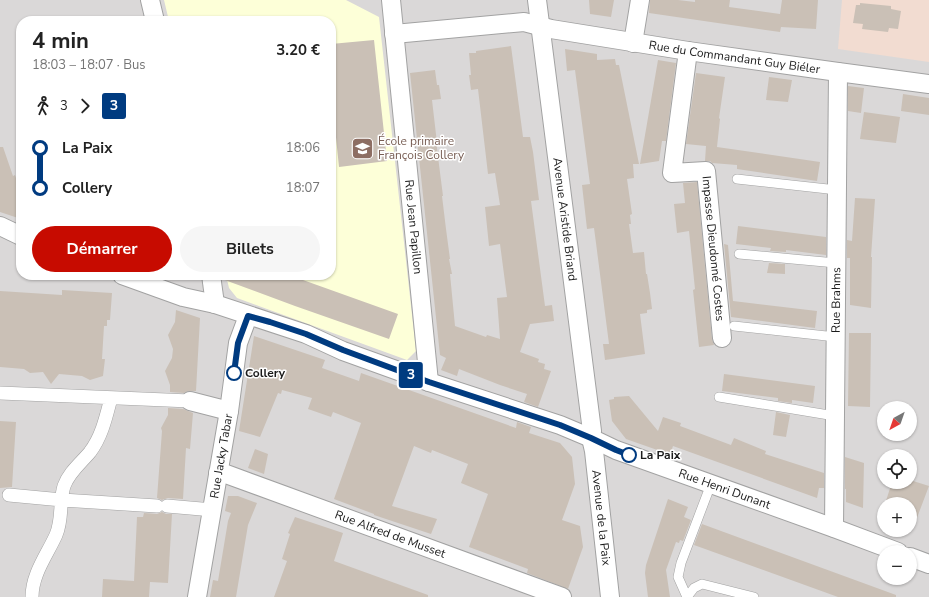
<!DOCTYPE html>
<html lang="fr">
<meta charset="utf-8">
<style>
:root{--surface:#fff;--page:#f6f6f6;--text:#222;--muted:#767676;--accent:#c70b00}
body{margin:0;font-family:"Nunito Sans",sans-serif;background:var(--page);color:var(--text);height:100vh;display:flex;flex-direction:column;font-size:15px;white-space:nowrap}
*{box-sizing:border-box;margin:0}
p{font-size:13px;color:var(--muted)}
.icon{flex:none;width:22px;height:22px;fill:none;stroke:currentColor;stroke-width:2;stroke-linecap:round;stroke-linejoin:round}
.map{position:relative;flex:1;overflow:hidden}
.drawer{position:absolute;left:16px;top:16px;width:320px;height:264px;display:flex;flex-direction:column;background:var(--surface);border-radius:16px;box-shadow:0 1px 3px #0004}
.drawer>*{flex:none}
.badge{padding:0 8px;border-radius:3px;font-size:14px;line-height:26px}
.needle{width:26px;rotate:220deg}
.tools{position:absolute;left:877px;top:401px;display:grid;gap:8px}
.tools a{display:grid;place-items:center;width:40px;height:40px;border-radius:50%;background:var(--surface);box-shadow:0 1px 3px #0004;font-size:20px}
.map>.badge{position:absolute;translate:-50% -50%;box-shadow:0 0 0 2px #fff}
.legs{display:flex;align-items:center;gap:6px;height:44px;padding:0 16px;font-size:13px}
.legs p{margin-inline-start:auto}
.head{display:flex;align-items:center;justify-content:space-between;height:68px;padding:0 16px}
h1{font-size:22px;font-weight:700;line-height:30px}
.primary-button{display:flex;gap:8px;margin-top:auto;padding:8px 16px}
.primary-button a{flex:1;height:46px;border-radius:24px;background:var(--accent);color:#fff;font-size:16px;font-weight:700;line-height:46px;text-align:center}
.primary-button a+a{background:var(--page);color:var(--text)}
ul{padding:0 16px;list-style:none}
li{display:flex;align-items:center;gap:14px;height:40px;font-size:15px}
li i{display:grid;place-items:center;width:6px;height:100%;margin:0 5px;background:currentColor}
li i::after{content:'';width:10px;height:10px;margin:-5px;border:3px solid;border-radius:50%;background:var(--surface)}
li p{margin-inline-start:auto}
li:first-child i{background:linear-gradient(#0000 50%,currentColor 0)}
li:last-child i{background:linear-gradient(currentColor 50%,#0000 0)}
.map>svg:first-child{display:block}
</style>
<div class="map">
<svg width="929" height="597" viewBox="0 0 929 597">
<rect width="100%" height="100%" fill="#eeeae0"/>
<path fill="#dad8d8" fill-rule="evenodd" d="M0,0h929v597h-929zM21,21h310v254h-310zM884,408h26v26h-26zM884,456h26v26h-26zM884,504h26v26h-26zM884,552h26v26h-26z"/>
<path fill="#fdffd8" d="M164,0h182l33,17 37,334 -9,9 -170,-62 -8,-10 -3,-13h105v-254h-162z"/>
<path fill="#f2dcd1" d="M842,0h87v62l-91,-13z"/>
<path fill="#cac0b6" d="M589,0h25l-3,17 -21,-3z
M650,0h28l17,2v-2h35l-1,7 51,7 2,-14h36l-2,29 -35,-2 -1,5 -131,-19z
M860,3l31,3v3l10,2 -3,18 -9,-1 -1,4 -26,-3 1,-5 -10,-1 3,-18h4z
M374,40l13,121 -48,6 -8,-79v-44z
M511,46l12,91h7l3,15 6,48 -8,1 14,105 7,-1 2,16 -24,3 -10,28 19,7 -1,3 7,2 -1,5 7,2 -13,36 -14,-5 3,-8 -27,-9 -41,-16 -2,7 -16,-6 5,-12 -6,-3 -30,-282 25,-3 2,15h2l2,14 -9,1 5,43v6l6,47h-1l4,33 4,30h-1l3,15h-2l5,52 31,11 1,-2 13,4 -3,-41 10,-1 -2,-15 -5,-38 -11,2 -4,-39 15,-2 -5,-32 -7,1 -10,-85 -7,1 -2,-15h2l-2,-22h7v-2z
M565,49l32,5v6l18,-1 1,6h3l20,99h-6l1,14 -7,1 5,35 -2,1 1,9h-2l4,29 11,-1 2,22h1l3,19 2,16 -5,1v3l-7,1 5,40 -40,6 -2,-16h6l-13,-101 -2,-15 -7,1 -5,-44 8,-1 -15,-114 -8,1z
M658,60l18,3 -10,78h-4l-3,20 -19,3z
M696,73l29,4 -6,41 1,1 -3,28 103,15 -3,19 -80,-12v-4l-25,-2 -2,-2h-5l1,-15 -20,-2z
M769,77l23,3 -4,22 -22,-2z
M848,86l16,2 -3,25 -13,-2z
M903,94l26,4v17l-28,-4z
M864,112l36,5 -4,26 -36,-4z
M0,147h3l10,29 2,-1 6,19v25l-21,-7z
M697,182l15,157 2,6 -15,2 -6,-57 2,-1 -6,-58 -12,2 -3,-29 11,-1 -2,-20z
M855,198l20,1 -4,58h1l-1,51 -21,-3v-47h-3v-18l5,1z
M738,226l88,11v18l-40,-5v2l-16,-1 1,-3 -35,-4z
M724,244l4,1 5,56 84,10 -2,17 -84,-11z
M769,263l16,1v10l-18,-1z
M222,275h67l109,39 -9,25 -94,-33 -73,-27z
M62,290l50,3 -2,27h-3v6h-3l-2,33h3l-2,17 -13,4 -8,-4 -23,-2 -8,10 -8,-12 -13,1 -6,-4 -24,-2v-76l62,4z
M176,310l24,8 -4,73h-8l-4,2 -14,-1v-7l-5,-14 7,-13 1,-9 -5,-14 7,-13z
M849,333h22l-1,74 -22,-1z
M254,336l71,24 -3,8 37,13 2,-8 155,55 1,-6 14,5 -2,6 31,10 12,14 3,27 -13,36 18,6 3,21 -15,42 -41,-16 1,-4 -59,-22 19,-53 -27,-11 7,-19 -36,-14 -1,3 -17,-7 -22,60 45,13 -6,15 -57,-19v-1l-40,-15 27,-76 -28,-11 -2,5 -23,-8 4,-11 -30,-8 -1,4 -3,-1 -18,44 -21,-6z
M724,374l91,12 -2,17 -21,-3v3l-14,-2v-3l-56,-7z
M629,396l29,35 5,-14 18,6 -1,3 51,19 3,-7 32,13 -1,3 59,19v15h-5l-2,10 -144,-52 -1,3 8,9 -54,-19 -14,-18 -3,-21 5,-1v-2z
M168,408l15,1 10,4 -3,36 -4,-1 -3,51 -15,-1 -6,2 -5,-2 5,-67 -1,-3 7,-13z
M776,412l14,3 -4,22 -13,-2z
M0,421l16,1 -4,65 -12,1z
M255,449l13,5 -4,20 -16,-6z
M845,457l19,6 -1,45 -17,-6v-13h-1z
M910,479v1l19,6 -14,37 -5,-1v-18h-25l7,-22h18z
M228,496h10l19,7 -9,22 -12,72h-26l3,-17 5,1 10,-60 3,-8 -6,-2z
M668,499l20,8 -4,10 7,3 -8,21 -3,-1 -1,3 -3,-1 -10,28 4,27h-22l-3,-24 1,-8z
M162,512l4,2h6l-4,69 -18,-1 -1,15h-47l1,-18 31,2 3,-64h6l1,-4 13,1z
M295,517l48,16 -9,28 94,34v2h-154l13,-36 -5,-2 8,-25 -2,-1z
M702,524l194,71v2h-58l-144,-52z"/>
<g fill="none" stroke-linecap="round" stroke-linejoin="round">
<defs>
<path id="service" d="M737,179l100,11
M739,254l97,9
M734,326l102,11
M719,397l116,19
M687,597l-9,-20 3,-14 30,-79
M687,597l7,-9 8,-4 52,13"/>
<path id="pedestrian" d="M0,393l190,8
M9,495l53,5 95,6
M167,506l46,4
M32,597c0,-23 15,-42 24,-62 7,-16 3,-33 8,-49 5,-14 17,-23 26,-34 12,-16 16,-35 21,-54"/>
<g id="minor">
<path d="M150,0l5,21"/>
<path id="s1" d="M391,0l38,382"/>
<path id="s2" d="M537,0l55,431 -1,7 3,13 16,146"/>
<path id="s3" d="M394,34l130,-12 27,7 137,22 150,21 91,12"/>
<path d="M633,43l7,-43"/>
<path id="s4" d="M688,51l-16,122 34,-2 16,167"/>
<path d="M0,226l21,10"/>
<path id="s5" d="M122,275l61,22 32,7 91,30 37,17 86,31 131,43 31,13 25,12 218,78 64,24"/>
<path d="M211,275l4,29"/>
<path d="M190,401l39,10"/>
<path id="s6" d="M218,473l8,1 336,123"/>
<path id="s7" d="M834,528l4,-456"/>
<path d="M910,557l19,7"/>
<path id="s8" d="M197,597l32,-186 9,-68 10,-27"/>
</g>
</defs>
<use href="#service" stroke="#a2a2a2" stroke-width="10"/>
<use href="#pedestrian" stroke="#a2a2a2" stroke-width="14"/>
<use href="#minor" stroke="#a2a2a2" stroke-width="20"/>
<use href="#service" stroke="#fff" stroke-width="9"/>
<use href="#pedestrian" stroke="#fff" stroke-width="13"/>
<use href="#minor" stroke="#fff" stroke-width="18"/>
</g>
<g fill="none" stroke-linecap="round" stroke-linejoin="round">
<defs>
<path id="line-1" d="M234,373l4,-30 10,-27 22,6 36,12 37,16 86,32 131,43 31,13 25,12 13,5"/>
</defs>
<use href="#line-1" stroke="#fff" stroke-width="9"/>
<use href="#line-1" stroke="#003b80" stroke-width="6"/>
</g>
<defs>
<symbol id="school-square" viewBox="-11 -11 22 22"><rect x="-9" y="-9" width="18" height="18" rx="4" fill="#8d6e63" stroke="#fff"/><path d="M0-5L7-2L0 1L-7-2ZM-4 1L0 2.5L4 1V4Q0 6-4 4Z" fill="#fff"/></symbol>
</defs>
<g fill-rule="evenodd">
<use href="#school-square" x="350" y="136" width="25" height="25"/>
</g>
<g fill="#fff" stroke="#003b80" stroke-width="2">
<circle cx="234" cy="373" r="7"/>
<circle cx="629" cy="455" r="7"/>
</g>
<g text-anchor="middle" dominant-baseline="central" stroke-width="3" stroke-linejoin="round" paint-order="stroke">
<g font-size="12" fill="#1b1b1b" stroke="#fff">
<text stroke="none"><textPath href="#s3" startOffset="344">Rue du Commandant Guy Biéler</textPath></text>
<text stroke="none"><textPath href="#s2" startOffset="221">Avenue Aristide Briand</textPath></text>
<text stroke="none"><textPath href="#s1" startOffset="228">Rue Jean Papillon</textPath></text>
<text stroke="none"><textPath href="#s4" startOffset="235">Impasse Dieudonné Costes</textPath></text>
<text stroke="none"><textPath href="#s7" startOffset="228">Rue Brahms</textPath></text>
<text stroke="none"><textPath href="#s8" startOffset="143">Rue Jacky Tabar</textPath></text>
<text stroke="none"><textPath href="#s5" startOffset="640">Rue Henri Dunant</textPath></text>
<text stroke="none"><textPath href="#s2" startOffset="522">Avenue de la Paix</textPath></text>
<text stroke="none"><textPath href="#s6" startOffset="183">Rue Alfred de Musset</textPath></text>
</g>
<g font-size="12" fill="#785e54" stroke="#fff" text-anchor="start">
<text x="378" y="141">École primaire<tspan x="378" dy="14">François Collery</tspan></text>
</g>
<g font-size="12" font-weight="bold" fill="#1b1b1b" stroke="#fff" text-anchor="start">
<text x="245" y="373">Collery</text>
<text x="640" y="455">La Paix</text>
</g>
</g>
</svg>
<div class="tools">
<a><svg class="needle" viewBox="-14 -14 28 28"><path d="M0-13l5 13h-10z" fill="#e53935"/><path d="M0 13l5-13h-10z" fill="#767676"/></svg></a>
<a><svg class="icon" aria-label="locate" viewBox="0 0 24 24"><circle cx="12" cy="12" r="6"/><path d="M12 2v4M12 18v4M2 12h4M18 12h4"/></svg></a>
<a>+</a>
<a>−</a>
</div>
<b class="badge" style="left:411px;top:375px;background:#003b80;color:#fff">3</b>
<section class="drawer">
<div class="head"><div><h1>4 min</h1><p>18:03 – 18:07 · Bus</p></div><b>3.20 €</b></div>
<div class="legs"><svg class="icon" aria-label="walk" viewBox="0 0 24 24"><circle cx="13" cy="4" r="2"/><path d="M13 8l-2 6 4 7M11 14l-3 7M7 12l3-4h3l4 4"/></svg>3<svg class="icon" aria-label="forward" viewBox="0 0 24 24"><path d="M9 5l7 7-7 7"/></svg><b class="badge" style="background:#003b80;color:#fff">3</b></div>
<ul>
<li><i style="color:#003b80"></i><b>La Paix</b><p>18:06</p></li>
<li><i style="color:#003b80"></i><b>Collery</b><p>18:07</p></li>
</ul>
<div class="primary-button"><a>Démarrer</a><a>Billets</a></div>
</section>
</div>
